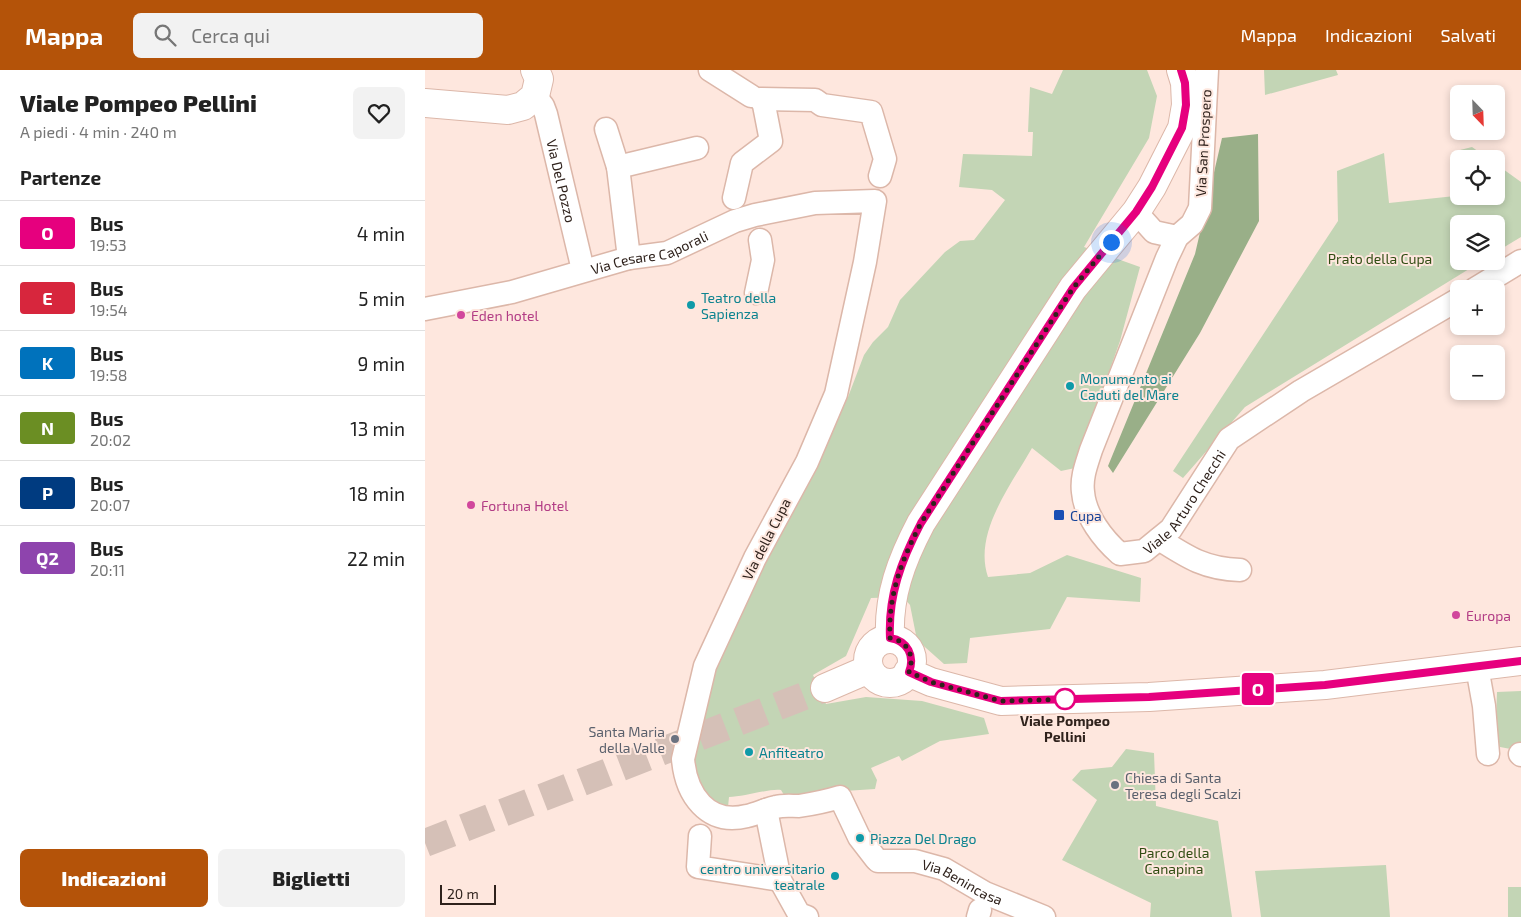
<!DOCTYPE html>
<html lang="it">
<meta charset="utf-8">
<style>
:root{--surface:#fff;--page:#f2f2f2;--text:#222;--muted:#767676;--line:#e0e0e0;--accent:#b45309}
body{margin:0;font-family:"Exo 2",sans-serif;background:var(--page);color:var(--text);height:100vh;display:flex;flex-direction:column;font-size:19px;white-space:nowrap}
*{box-sizing:border-box;margin:0}
p{font-size:16px;color:var(--muted)}
.icon{flex:none;width:28px;height:28px;fill:none;stroke:currentColor;stroke-width:2;stroke-linecap:round;stroke-linejoin:round}
.map{position:relative;flex:1;overflow:hidden}
.panel{display:flex;flex-direction:column;background:var(--surface);width:425px}
.panel>*{flex:none}
.badge{padding:0 10px;border-radius:4px;font-size:18px;line-height:32px}
.needle{width:32px;rotate:157deg}
.fabs{position:absolute;left:1025px;top:15px;display:grid;gap:10px}
.fabs a{display:grid;place-items:center;width:55px;height:55px;border-radius:8px;background:var(--surface);box-shadow:0 2px 8px #0003;font-size:25px}
.scale{position:absolute;left:15px;bottom:12px;width:56px;box-sizing:border-box;padding-left:5px;border:2px solid #2f221c;border-top:0;font-size:14px;line-height:18px;white-space:nowrap;color:#2f221c;-webkit-text-stroke:4px #fee7de;paint-order:stroke}
.you{position:absolute;width:25px;height:25px;margin:-12px;border:4px solid #fff;border-radius:50%;background:#1a73e8;box-shadow:0 0 0 8px #1a73e833}
.map>.badge{position:absolute;translate:-50% -50%;box-shadow:0 0 0 2px #fff}
h2{padding:0 20px;font-size:19px;line-height:45px}
.round{display:grid;place-items:center;flex:none;width:52px;height:52px;border-radius:8px;background:var(--page)}
.overview{display:flex;align-items:center;justify-content:space-between;height:85px;padding:0 20px}
h1{font-size:24px;font-weight:800;line-height:38px}
.cta{display:flex;gap:10px;margin-top:auto;padding:10px 20px}
.cta a{flex:1;height:58px;border-radius:8px;background:var(--accent);color:#fff;font-size:20px;font-weight:800;line-height:58px;text-align:center}
.cta a+a{background:var(--page);color:var(--text)}
ul{padding:0;list-style:none}
li{display:flex;align-items:center;gap:15px;height:65px;padding:0 20px;border-top:1px solid var(--line)}
li div{flex:1}
li b{display:block;font-size:19px}
li em{font-style:normal}
li .badge{min-width:55px;font-weight:700;text-align:center}
header{display:flex;align-items:center;gap:30px;box-sizing:border-box;height:70px;padding:0 25px;background:var(--accent);color:#fff}
header strong{font-size:24px}
nav{display:flex;gap:28px;margin-inline-start:auto;font-size:18px}
.search{width:350px;height:45px;background:var(--page);display:flex;align-items:center;gap:12px;box-sizing:border-box;padding:0 18px;border-radius:8px;color:var(--muted);font-size:19px}
main{display:flex;flex:1;min-height:0}
.map>svg:first-child{display:block}
</style>
<header>
<strong>Mappa</strong>
<div class="search"><svg class="icon" aria-label="search" viewBox="0 0 24 24"><circle cx="10" cy="10" r="6"/><path d="M15 15l6 6"/></svg>Cerca qui</div>
<nav><a>Mappa</a><a>Indicazioni</a><a>Salvati</a></nav>
</header>
<main>
<section class="panel">
<div class="overview"><div><h1>Viale Pompeo Pellini</h1><p>A piedi · 4 min · 240 m</p></div><a class="round"><svg class="icon" aria-label="heart" viewBox="0 0 24 24"><path d="M12 20l-8-8c-3-5 5-10 8-4 3-6 11-1 8 4z"/></svg></a></div>
<h2>Partenze</h2>
<ul>
<li><span class="badge" style="background:#e6007e;color:#fff">O</span><div><b>Bus</b><p>19:53</p></div><em>4 min</em></li>
<li><span class="badge" style="background:#d7263d;color:#fff">E</span><div><b>Bus</b><p>19:54</p></div><em>5 min</em></li>
<li><span class="badge" style="background:#0072bc;color:#fff">K</span><div><b>Bus</b><p>19:58</p></div><em>9 min</em></li>
<li><span class="badge" style="background:#6b8e23;color:#fff">N</span><div><b>Bus</b><p>20:02</p></div><em>13 min</em></li>
<li><span class="badge" style="background:#003b80;color:#fff">P</span><div><b>Bus</b><p>20:07</p></div><em>18 min</em></li>
<li><span class="badge" style="background:#8e44ad;color:#fff">Q2</span><div><b>Bus</b><p>20:11</p></div><em>22 min</em></li>
</ul>
<div class="cta"><a>Indicazioni</a><a>Biglietti</a></div>
</section>
<div class="map">
<svg width="1096" height="847" viewBox="0 0 1096 847">
<rect width="100%" height="100%" fill="#fee7de"/>
<path fill="#c3d5b5" d="M638,0h84l10,26 -8,42 -65,109 56,20 -20,74 -45,127 -14,3 -29,-23c-21,37 -59,85 -44,129l42,-4 37,-18 74,23 -1,24 -73,-5 -17,32 -80,9 -3,25 -23,1 -27,-24 -7,-35 -7,-8 -32,1 -25,58 -33,19 13,29 40,-7 56,4 62,17 5,16 -49,7 -38,20 -3,-5 -28,12 6,12 -2,9 -91,6 -3,-5c-10,-2 -38,7 -52,7l-1,10 -10,-4 -16,-13 -11,-24 22,-100 135,-269 16,-42 9,-13 15,-15 12,-27 45,-48 15,-11 14,-1 31,-40 -13,-10 -33,-3 4,-33 69,2 1,-24h-5l2,-45 22,7z
M839,0h72l2,5 -73,20z
M1047,77l17,12h-30l1,-9z
M959,83l5,50 66,-7 4,-31v31h37v-32l25,18v55l-25,15v-28h-37v37h23l-237,146 -62,71 -10,-7 165,-250 -1,-50z
M1096,621v60l-26,-5 2,-54z
M701,679l28,4 2,53 62,15 14,96h-82l1,-14 -89,-43 35,-60 -25,-20 9,-10 31,-3z
M961,795l4,52h-129l-6,-46z
M1083,817h13v30h-13z"/>
<path fill="#99af88" d="M833,64l1,87 -59,112 -87,140 -5,-7 87,-212 27,-116z"/>
<g fill="none" stroke-linecap="round" stroke-linejoin="round">
<path stroke="#d5c0b7" stroke-width="28" stroke-dasharray="28 14" stroke-linecap="butt" d="M0,773l400,-155"/>
<defs>
<g id="minor">
<path d="M285,0l41,26"/>
<path id="s1" d="M782,0l-7,138 -8,16 -15,13 -10,21 -76,192c-4,13 -10,27 -8,42 2,24 20,47 37,62l24,-3 27,-22 58,-90 72,-48 158,-92"/>
<path id="s2" d="M110,26l8,10 3,8 37,156"/>
<path d="M335,29l55,1 7,5 49,7 14,47 -5,17"/>
<path d="M181,59l12,38"/>
<path d="M309,128l8,-35 29,-22 -8,-41"/>
<path d="M711,142l18,20 23,5"/>
<path d="M204,188l-11,-91 79,-19"/>
<path d="M1050,219l46,-28"/>
<path d="M331,223l7,-33 -3,-20"/>
<path id="s3" d="M0,239l87,-17 117,-34 38,-5 68,-32 20,-6 60,-12 60,-2 -10,61 -29,132 -29,68 -52,96 -50,108 -22,93c3,35 24,67 64,57 10,-2 19,-7 29,-9 7,-2 15,-1 23,-1 13,-2 28,-5 41,-9l19,40 17,22"/>
<path d="M734,469c28,18 46,30 81,31"/>
<path d="M1052,597l7,39 4,48"/>
<path d="M1095,684l1,1"/>
<path d="M341,740l14,70 19,34 8,3"/>
<path d="M275,766l-2,31 82,13"/>
<path id="s4" d="M453,791h37l29,8 41,24 59,24"/>
<path d="M553,847l2,-7"/>
</g>
<path id="tertiary" d="M0,33l83,7 15,-4 12,-10 4,-17 -4,-9
M465,568c-2,-42 11,-77 31,-115l152,-235 63,-76 16,-25 30,-59 4,-23 -1,-22 -4,-13
M443 591a22 22 0 1 1 44 0a22 22 0 1 1-44 0Z
M483,602l23,10 70,19 148,-4 176,-12 196,-24
M400,618l44,-19"/>
</defs>
<use href="#minor" stroke="#dcb7a9" stroke-width="25"/>
<use href="#tertiary" stroke="#dcb7a9" stroke-width="30"/>
<use href="#minor" stroke="#fff" stroke-width="22"/>
<use href="#tertiary" stroke="#fff" stroke-width="28"/>
</g>
<g fill="none" stroke-linecap="round" stroke-linejoin="round">
<defs>
<path id="line" d="M756,0l4,13 1,22 -4,23 -30,59 -16,25 -63,76 -152,235c-20,38 -33,73 -31,115 18,3 25,18 19,34l22,10 70,19 148,-4 176,-12 196,-24"/>
</defs>
<use href="#line" stroke="#fff" stroke-width="11"/>
<use href="#line" stroke="#e6007e" stroke-width="8"/>
<path stroke="#2f221c" stroke-width="5" stroke-dasharray="0 9" d="M640,629h5l-69,2 -70,-19 -22,-10c6,-16 -1,-31 -19,-34 -2,-42 11,-77 31,-115l152,-235 38,-46"/>
</g>
<g fill="#0f9aa8" stroke="#fee7de" stroke-width="2">
<circle cx="266" cy="235" r="5"/>
<circle cx="645" cy="316" r="5"/>
<circle cx="324" cy="682" r="5"/>
<circle cx="435" cy="768" r="5"/>
<circle cx="410" cy="806" r="5"/>
</g>
<g fill="#d1479c" stroke="#fee7de" stroke-width="2">
<circle cx="36" cy="245" r="5"/>
<circle cx="46" cy="435" r="5"/>
<circle cx="1031" cy="545" r="5"/>
</g>
<rect fill="#1a4fb4" stroke="#fee7de" stroke-width="2" x="628" y="439" width="12" height="12" rx="2.5"/>
<circle fill="#fff" stroke="#e6007e" stroke-width="2.5" cx="640" cy="629" r="10"/>
<g fill="#6b7280" stroke="#fee7de" stroke-width="2">
<circle cx="250" cy="669" r="5"/>
<circle cx="690" cy="715" r="5"/>
</g>
<g text-anchor="middle" dominant-baseline="central" stroke-width="4" stroke-linejoin="round" paint-order="stroke">
<g font-size="14" fill="#2f221c" stroke="#fee7de">
<text transform="translate(778 73) rotate(-87)">Via San Prospero</text>
<text stroke="none"><textPath href="#s2" startOffset="90">Via Del Pozzo</textPath></text>
<text stroke="none"><textPath href="#s3" startOffset="232">Via Cesare Caporali</textPath></text>
<text stroke="none"><textPath href="#s1" startOffset="611">Viale Arturo Checchi</textPath></text>
<text transform="translate(341 469) rotate(-63)">Via della Cupa</text>
<text stroke="none"><textPath href="#s4" startOffset="89">Via Benincasa</textPath></text>
</g>
<g font-size="14" fill="#314d13" stroke="#fee7de">
<text x="955" y="188">Prato della Cupa</text>
<text x="749" y="782">Parco della<tspan x="749" dy="16">Canapina</tspan></text>
</g>
<g font-size="14" fill="#0d838f" stroke="#fee7de" text-anchor="start">
<text x="276" y="227">Teatro della<tspan x="276" dy="16">Sapienza</tspan></text>
<text x="655" y="308">Monumento ai<tspan x="655" dy="16">Caduti del Mare</tspan></text>
<text x="334" y="682">Anfiteatro</text>
<text x="445" y="768">Piazza Del Drago</text>
<text x="400" y="798" text-anchor="end">centro universitario<tspan x="400" dy="16">teatrale</tspan></text>
</g>
<g font-size="14" fill="#b23c85" stroke="#fee7de" text-anchor="start">
<text x="46" y="245">Eden hotel</text>
<text x="56" y="435">Fortuna Hotel</text>
<text x="1041" y="545">Europa</text>
</g>
<g font-size="14" fill="#164399" stroke="#fee7de" text-anchor="start">
<text x="645" y="445">Cupa</text>
</g>
<g font-size="14" font-weight="bold" fill="#2f221c" stroke="#fee7de">
<text x="640" y="650">Viale Pompeo<tspan x="640" dy="16">Pellini</tspan></text>
</g>
<g font-size="14" fill="#5b616d" stroke="#fee7de" text-anchor="end">
<text x="240" y="661">Santa Maria<tspan x="240" dy="16">della Valle</tspan></text>
<text x="700" y="707" text-anchor="start">Chiesa di Santa<tspan x="700" dy="16">Teresa degli Scalzi</tspan></text>
</g>
</g>
</svg>
<div class="fabs">
<a><svg class="needle" viewBox="-14 -14 28 28"><path d="M0-13l5 13h-10z" fill="#e53935"/><path d="M0 13l5-13h-10z" fill="#767676"/></svg></a>
<a><svg class="icon" aria-label="locate" viewBox="0 0 24 24"><circle cx="12" cy="12" r="6"/><path d="M12 2v4M12 18v4M2 12h4M18 12h4"/></svg></a>
<a><svg class="icon" aria-label="layers" viewBox="0 0 24 24"><path d="M12 4l9 5-9 5-9-5zM3 14l9 5 9-5"/></svg></a>
<a>+</a>
<a>−</a>
</div>
<div class="scale">20 m</div>
<div class="you" style="left:686px;top:172px"></div>
<b class="badge" style="left:833px;top:619px;background:#e6007e;color:#fff">O</b>
</div>
</main>
